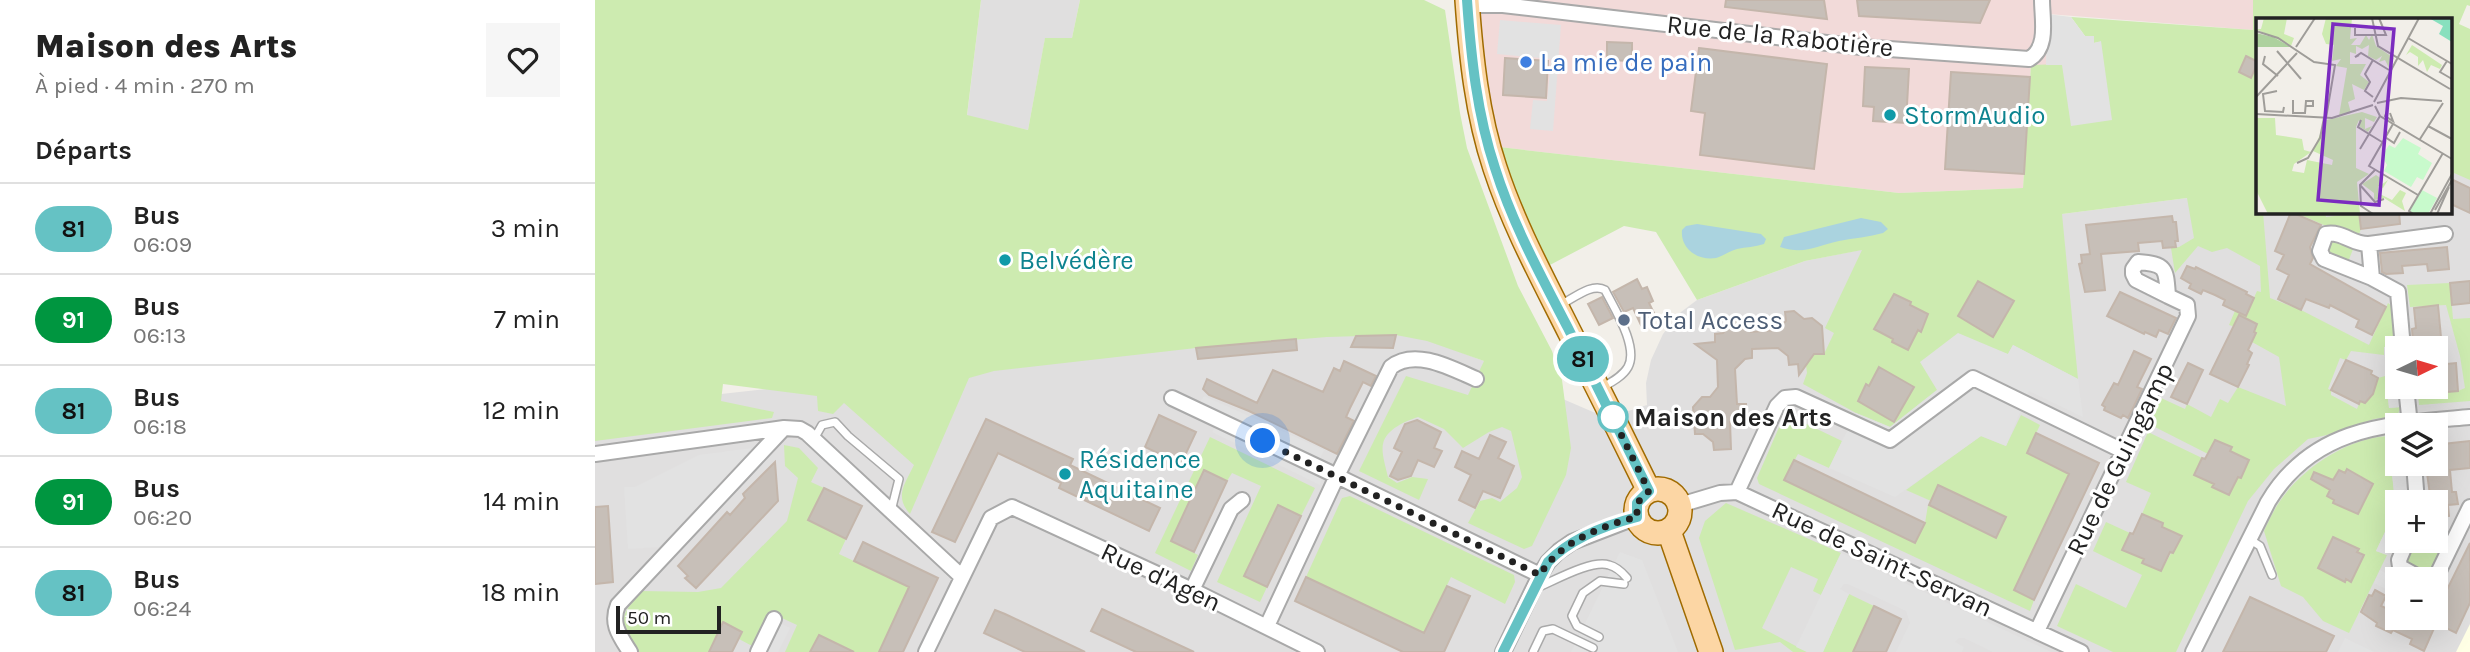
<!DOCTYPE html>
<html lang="fr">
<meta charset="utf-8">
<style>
:root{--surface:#fff;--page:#f6f6f6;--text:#222;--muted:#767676;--line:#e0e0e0}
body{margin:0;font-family:Karla,sans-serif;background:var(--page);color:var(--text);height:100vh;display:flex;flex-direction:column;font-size:26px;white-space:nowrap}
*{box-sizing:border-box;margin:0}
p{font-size:23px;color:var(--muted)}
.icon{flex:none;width:38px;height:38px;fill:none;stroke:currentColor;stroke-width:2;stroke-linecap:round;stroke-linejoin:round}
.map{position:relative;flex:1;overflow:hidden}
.side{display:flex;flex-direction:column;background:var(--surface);width:595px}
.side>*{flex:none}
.badge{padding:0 14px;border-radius:23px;font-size:24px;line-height:46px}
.needle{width:46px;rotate:85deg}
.buttons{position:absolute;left:1790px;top:336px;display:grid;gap:14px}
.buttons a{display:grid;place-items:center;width:63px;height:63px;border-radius:0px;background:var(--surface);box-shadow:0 7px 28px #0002;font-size:35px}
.scale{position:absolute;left:21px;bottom:18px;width:105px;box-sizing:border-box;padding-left:7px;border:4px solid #222;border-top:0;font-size:19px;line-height:24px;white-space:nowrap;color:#222;-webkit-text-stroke:5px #fff;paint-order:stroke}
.you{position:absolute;width:35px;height:35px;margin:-18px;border:5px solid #fff;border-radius:50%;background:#1a73e8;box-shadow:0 0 0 10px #1a73e833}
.map>.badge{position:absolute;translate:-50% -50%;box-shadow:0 0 0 4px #fff}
h2{padding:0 35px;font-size:26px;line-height:63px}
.round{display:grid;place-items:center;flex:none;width:74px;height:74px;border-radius:0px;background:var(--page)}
.summary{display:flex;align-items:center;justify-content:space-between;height:119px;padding:0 35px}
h1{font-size:33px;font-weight:800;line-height:52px}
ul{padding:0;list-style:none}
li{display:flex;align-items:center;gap:21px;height:91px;padding:0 35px;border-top:2px solid var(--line)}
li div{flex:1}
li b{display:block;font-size:26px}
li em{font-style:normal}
li .badge{min-width:77px;font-weight:700;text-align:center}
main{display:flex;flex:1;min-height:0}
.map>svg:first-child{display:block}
</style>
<main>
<section class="side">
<div class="summary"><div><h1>Maison des Arts</h1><p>À pied · 4 min · 270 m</p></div><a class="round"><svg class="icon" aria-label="heart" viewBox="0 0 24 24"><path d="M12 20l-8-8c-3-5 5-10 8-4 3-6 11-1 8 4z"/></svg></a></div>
<h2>Départs</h2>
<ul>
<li><span class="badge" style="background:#65c2c4;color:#111">81</span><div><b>Bus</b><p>06:09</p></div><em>3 min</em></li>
<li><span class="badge" style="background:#009640;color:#fff">91</span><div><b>Bus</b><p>06:13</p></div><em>7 min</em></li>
<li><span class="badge" style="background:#65c2c4;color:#111">81</span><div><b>Bus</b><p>06:18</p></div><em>12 min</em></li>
<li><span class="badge" style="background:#009640;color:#fff">91</span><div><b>Bus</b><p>06:20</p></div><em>14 min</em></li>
<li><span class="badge" style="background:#65c2c4;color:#111">81</span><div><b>Bus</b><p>06:24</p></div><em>18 min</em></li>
</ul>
</section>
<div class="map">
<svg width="1875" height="652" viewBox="0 0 1875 652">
<rect width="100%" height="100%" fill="#f2efe9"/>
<path fill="#e0dfdf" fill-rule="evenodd" d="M386,0h99l-8,38 -27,1 -17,91 -61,-14z
M1875,155v497h-1875v-244l782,-87 107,40 30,17 93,40 40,-13 -1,-22 5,-23 12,-26 18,-22 16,-12 108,-39 105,-21 152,-20v-6l125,-16 71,14h193v-54zM1802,348h39v39h-39zM1802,425h39v39h-39zM1802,502h39v39h-39zM1802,579h39v39h-39z"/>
<path fill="#f2dad9" d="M884,0h774v30l-205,-16 -2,51 -15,1 -8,122 -124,5 -400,-46 -17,-90z"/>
<path fill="#ffffe5" d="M1875,624v28h-14z"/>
<path fill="#cdebb0" d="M0,0h386l-14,115 61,15 17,-92h27l8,-38h344l21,10 15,103 7,35 51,138 34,65 10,29 9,68 -5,27 -34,71 -8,3 -56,-26 12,-22 12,-3 8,4 17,-14 5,-11 -11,-46 -9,-4 -13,5 -26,16 -19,-19 -26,-12c-12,4 -32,12 -35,27 -2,9 3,24 5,33l9,6 15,-6 16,2 -9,21 -60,-29 47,-95 62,19 16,-34 -57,-20 -31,-6 -69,2 -131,11 -202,23 -25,7 -59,136c-16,-18 -5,-30 4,-49l-70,-62 -11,11 -15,-3 -1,-15 -94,-12 -2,17 53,11 -2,6 -177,23z
M1658,0h217v6l-3,-1 -8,19 11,5v151l-16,-7 -3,10v-164h-193v193h5l7,86 31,12 68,35 19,-42 4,3 4,40 -12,1v8l-33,-4 -5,9 -6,-2 -12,31 3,1v5l26,14 3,-8 5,2 8,-10 5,-15 7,-2 4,32 12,-1 -4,9 -23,3 -47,16 -19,4 -34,30 -26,32 -72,151h-63l-56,-26 19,-42 50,24 16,-33 -49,-24 13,-29 24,11 -7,17 21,9 -1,4 18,8 20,-35 -19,-9 1,-4 -21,-9 9,-21 -25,-11 22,-50 54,26 -8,17 20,9 -1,4 15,7 10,-18h3l8,-16 -19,-10 1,-4 -16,-7 -7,14 -59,-30 12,-26 24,11 2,-5 24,13 9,-18 8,4 10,-16 48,19 -7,-49 -27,-15 5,-19 -13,-5 -5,10 -10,-3 8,-19 11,5 9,-20 4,1 -1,-26 -33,-18 -15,4 -14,-6 -23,27 -4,-25 8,-1 15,-9 -7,-40 -125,16 16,165 -65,-34 -5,9 -71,36 -47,37 -34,-14 -53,-29 4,-11 -1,-8 8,-11h10l10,-21 -9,-5 37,-78 -57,11 -108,39 -41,-68 -32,-6 -76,40 -33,-73 -16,-46 400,46 124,-5 8,-123 31,-1 39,-22 -8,1 -8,-7 -14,-19 182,13z
M1699,212h31l1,5 33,-4 2,16 -13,33 -22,-12 7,-21z
M1855,283l3,36 17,-1v83l-51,4 -1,-11 40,-3 7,-3 -5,-32 -14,-51 -36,2 -3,-22z
M1426,415l19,10 -13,28 42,21 -54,116 19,10 -4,11 -271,-127 -2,-6 26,-60 9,-1 50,24 -13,27 -31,-14 -14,26 131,63 10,-20 3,-18 69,32 9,-20 -68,-32 -7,16 -25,-11 75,-54 25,10z
M1793,436l7,66 -10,30 -9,19 11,4 -38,78 -26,-12 -20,-24 -22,-11 -17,-55c6,-13 12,-26 22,-38 23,-29 64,-55 102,-57z
M615,437l105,51 -14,28 -22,-10 -34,70 22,11 -7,15 -43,-20 44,-96 -29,-13 -5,8 -23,-10 -33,70 27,14 -7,16 -36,-18z
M189,445l15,3 19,20 -7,14 13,6 -16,32 38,19 -7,15 70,33 -30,65h-94l12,-27 -26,-12 -17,34 -15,-8 3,-7 -19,-10 -14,30h-70c-20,-31 -22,-32 2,-61l57,1 23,-4 66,-67 11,-43 -13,-12z
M755,496l164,79 1,7 -10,22 -54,-27 -27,56 -118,-56 36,-79z
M1131,503l115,50 -20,42 -8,-4 5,-12 -27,-12 -29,61 45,24h-14l-13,-10 -45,8 -36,-112 6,-17z
M1852,534l-18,40 -24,-12 9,-21h22v-6z
M1254,594l25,12 -21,46h-30z"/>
<path fill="#e2e2e2" d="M1452,14l24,3 14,19h9v7l7,-2 11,79 -41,6 -9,-61h-16z
M905,20l61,5 -8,106 -23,-2 3,-29 14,1 4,-42 -54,-5z
M1363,333l50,21 5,-9 65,34 5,38 -54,-26 -23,55 -25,-10 -86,61 -66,-29 27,-55 34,14 47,-37 -17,-28z
M1801,346l1,41h3l1,20 -12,1 -5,-61z
M609,396l120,54 -5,10 -121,-55z
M621,426l106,50 -2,9 -108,-53z
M1793,436h9v28h7l4,38h-11v31l-10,22 -11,-4 9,-19 10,-30z
M157,448l-93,99 -31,2 -4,-62h11l64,-32z
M1025,552l22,8 36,92h-107z
M1246,553l210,99h-58l-29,-14h-5l-4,4 9,5 -2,5h-66l14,-29 -4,-12 -58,-27h-4l-4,5 9,5 -26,58h-16l-11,-5z
M1785,570l20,9h-3v16l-23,-12z
M184,622l11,6 -12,24h-13z
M1750,638l29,14h-36z"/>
<path fill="#aad3df" d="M1266,218l20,4 7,7 -5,4c-14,4 -29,5 -44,8 -24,5 -34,14 -59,6l4,-10z
M1102,224l64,10 5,5 -2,5c-9,3 -18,3 -27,5 -8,2 -14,7 -21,9 -18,3 -36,-9 -34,-28l4,-4z"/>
<path fill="#c7bfb8" stroke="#c4b6ab" stroke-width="2" d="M1131,0h98l3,19 -102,-12z
M1262,0h133l-10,23 -121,-7z
M1012,42l25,1v18l-25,-1z
M1104,48l128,16 -13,105 -114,-14 5,-42 -14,-2z
M1651,56l12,6 -7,16 -12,-6z
M910,58l43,3 -2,37 -43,-3z
M1270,67l44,2 -3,54 -33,-2 1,-14 -11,-1z
M1356,72l79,5 -6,97 -79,-5z
M1856,179l19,9v25l-19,-9z
M1696,212l30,13 -11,22 3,11 -3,6 76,43 -14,28 -16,-8 3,-7 -29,-15 -1,3 -23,-9 -5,11 -23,-11 11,-24 -12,-6 7,-14 -9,-4z
M1764,212h40l1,12 -39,5z
M1577,216l1,6h3l2,19h-3l1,6 -13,1 -1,-7 -24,2 1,8 -38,3 4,36 -20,2 -6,-28 3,-1 -1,-8 9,-1 -4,-29z
M1852,247l2,22 -21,2 -1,-7 -25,2 1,7 -17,1 -4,-2 -2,-19z
M1592,266l8,3 1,-2 51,25 -1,2 8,4 -8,18 -23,-11 2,-5 -10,-5 -12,-5 -2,4 -12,-6 2,-4 -10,-6z
M1042,279l5,10 5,-2 6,14 -4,2 7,14 -15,8 -8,-17 -9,4 -11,-20z
M1383,281l36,20 -21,36 -35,-21z
M1875,281v22l-18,2 -2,-22z
M1525,292l56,26 -8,16 -9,-4 -3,7 -11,-5 -1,2 -37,-18z
M1299,294l17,8 -1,3 18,9 -7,18 -3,-2 -10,20 -16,-8 1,-3 -19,-10z
M1007,297l11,21 -14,7 -11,-21z
M1843,305l4,43h-13v-7l-16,1 -1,-13 4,-1 -2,-20z
M1199,311l10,8 8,-1 10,8 2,28h-10l-15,21 -1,-11 -9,1 -1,-9 -10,-8 -26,1v9l-7,1 -10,10 2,35h9l1,18h-17l1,27 -17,1 -1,-8 -10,-8h-8l-2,-27 9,-10h8l8,-10 -1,-27 -22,-16 20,-2v-8l8,-1 14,-14 5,4h8l1,9 26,-2 9,-9 -1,-9z
M1644,315l18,9 -3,8 2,1 -8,17 4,3 -5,11 2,1 -11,22 -28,-13z
M801,335l-3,13 -42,-1 5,-11z
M701,339l1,11 -99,9 -2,-11z
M1539,351l17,8 -14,28 5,2 -8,17 -6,12 -5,-3 -2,3 -17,-8 1,-3 -3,-2 12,-22 4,2z
M1751,360l26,11 -1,3 7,4 -5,16 -8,9 -5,-2 -1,3 -28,-14z
M749,361l32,15 -5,10 -8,-4 -13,26 -4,9 8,4 -17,33 -88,-43 -40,-16 -6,-6 4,-10 50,24 16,-33 50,22 11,-24 6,3z
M1593,363l15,7 -16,34 -16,-7z
M1861,363l2,28 -22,2v-28z
M1284,367l35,20 -20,35 -36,-21 8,-17 3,2z
M564,415l37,17 -15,32 -36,-17z
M391,419l87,40 -3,6 90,43 -11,23 -90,-43 2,-5 -63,-30 -43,89 -23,-10z
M822,420l24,12 -7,16 8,3 -8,16 -16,-7 -7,16 -13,4 -8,-4 12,-24 -8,-4 11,-24z
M1441,433l63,30 -65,137 -20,-10 55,-116 -42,-21z
M895,435l16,7 -8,16 16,8 -14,32 -17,-7 -8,17 -16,-8 12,-25 -16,-8 7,-16 17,8z
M1620,440l17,7 -2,4 19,9 -8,18 -3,-1 -9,18 -17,-8 2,-3 -20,-9 8,-17 3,1z
M1875,441v27l-20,2 2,22h4l2,12 -10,1 1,11 -13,2v-16h-5l-4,-29 18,-4 -2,-25z
M1199,460l131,63 -10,20 -131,-63z
M180,462l3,39 -82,87 -11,-10 3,-2 -10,-10 49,-54 3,3 15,-17 -2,-4z
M1752,469l26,15 -15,30 -25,-11 1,-3 -7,-4 3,-6 -19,-11 3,-7 19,8 6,-10 6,3z
M609,470l23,11 -33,71 -23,-11z
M1343,485l68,32 -10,21 -67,-33z
M229,488l38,18 -16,33 -38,-19z
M683,505l23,11 -34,71 -23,-11z
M13,506l5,76 -18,2v-77z
M1547,514l21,9 -1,4 20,9 -9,17 -3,-1 -9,19 -19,-8 2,-4 -22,-9 8,-17 3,1z
M1738,537l26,12 -2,3 7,3 -13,27 -5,-3 -1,3 -27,-14z
M268,542l75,36 -35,74h-24l30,-65 -55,-26z
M1875,543v60l-14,30 -24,-12 4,-3v-6z
M711,577l118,56 23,-47 23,10 -26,56h-41l-108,-51z
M1780,590l11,6 -5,10 16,7v5h20l18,8 -11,25 -14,-7 2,-5 -19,-9 -2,3 -15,-7 1,-3 -16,-11 8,-17 3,1z
M1655,597l84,39 -8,16h-103z
M1279,606l27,13 -15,33h-33z
M507,609l92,43h-58l-45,-21z
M400,610l10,4 80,38h-60l-41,-19z
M128,622l19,10 -10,20h-23z
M224,635l35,17h-44z"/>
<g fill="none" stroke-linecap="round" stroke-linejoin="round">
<defs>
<path id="lane" d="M965,305c13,-6 32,-23 45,-15 9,18 34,57 23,77 -5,9 -16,15 -25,20
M219,439l8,-14 13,-3 13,14 51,43 -8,32
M1654,539l11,7 12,29
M939,589c18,-7 57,-30 75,-24 8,2 13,7 18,13
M1004,637l-22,-11 -5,-10 11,-23 17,-12 24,3
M938,652l10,-21 10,-2 40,19"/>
<path id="street" d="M872,5h36l358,42 168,12c20,-11 13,-40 13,-59
M1774,244c-16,1 -26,-13 -43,-10l-6,17 4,8 48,19
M1808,348l-5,-56 -26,-14 -3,-34 76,-10
M1811,387l4,38
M577,398l165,78 54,-109c24,-19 60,1 85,12
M0,454l189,-26 16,1 7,4 155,144
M1819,464l3,38
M1142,492l40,-86 8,-8 11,-1 94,43 83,-62 150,73
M1085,505l40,-12 17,-1 344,160
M1812,541l-8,19 1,7 22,12
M1840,579l35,-72
M597,590l39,-81 11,-9
M672,626l70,-150 203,99
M1442,631l151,-315 -1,-11 -19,-9c-2,-27 -1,-32 -30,-34l-5,7v5l3,6 32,16
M35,652c-10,-16 -20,-28 -12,-47l166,-177
M163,652l16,-33
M331,652l65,-134 21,-11 180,83 125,62
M908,652l37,-77 8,-13 11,-11 13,-9 65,-25
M1598,652l75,-150c46,-77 122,-78 202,-85"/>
<path id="primary" d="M872,0c4,57 10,114 28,168 19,58 48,111 75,165 27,53 53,105 79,158
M1041 511a22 22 0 1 1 44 0a22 22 0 1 1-44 0Z
M1074,531l42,121"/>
</defs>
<use href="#lane" stroke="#a9a9a9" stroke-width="10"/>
<use href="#street" stroke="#a9a9a9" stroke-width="18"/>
<use href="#primary" stroke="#a06b00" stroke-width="26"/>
<use href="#lane" stroke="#fff" stroke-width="7"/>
<use href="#street" stroke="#fff" stroke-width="14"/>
<use href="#primary" stroke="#fcd6a4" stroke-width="23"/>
</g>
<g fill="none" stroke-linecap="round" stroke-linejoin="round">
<defs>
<path id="line" d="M872,0c4,57 10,114 28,168 18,57 46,108 73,160 27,54 54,109 81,163l-12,12v14c-31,8 -67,22 -89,45l-45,90"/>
</defs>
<use href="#line" stroke="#fff" stroke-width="16"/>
<use href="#line" stroke="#65c2c4" stroke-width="10"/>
<path stroke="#222" stroke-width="7" stroke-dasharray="0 12.6" d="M668,441l277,134c19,-33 61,-49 97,-58v-14l12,-12 -40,-81 4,7"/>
</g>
<circle fill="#3f7fe0" stroke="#fff" stroke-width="2.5" cx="931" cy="62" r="7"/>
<g fill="#0f9aa8" stroke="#fff" stroke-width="2.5">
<circle cx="1295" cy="115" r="7"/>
<circle cx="410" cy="260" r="7"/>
<circle cx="470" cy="474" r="7"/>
</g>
<circle fill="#5c6f8a" stroke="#fff" stroke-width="2.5" cx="1029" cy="320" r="7"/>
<circle fill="#fff" stroke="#65c2c4" stroke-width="3.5" cx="1018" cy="417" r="14"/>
<g text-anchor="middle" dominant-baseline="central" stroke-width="6" stroke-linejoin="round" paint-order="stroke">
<g font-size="26" fill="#222" stroke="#fff">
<text transform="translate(1185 36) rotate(6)">Rue de la Rabotière</text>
<text transform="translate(1525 459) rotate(-64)">Rue de Guingamp</text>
<text transform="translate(1287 559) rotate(25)">Rue de Saint-Servan</text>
<text transform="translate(566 577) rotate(25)">Rue d'Agen</text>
</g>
<g font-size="26" fill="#366cbe" stroke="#fff" text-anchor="start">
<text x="945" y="62">La mie de pain</text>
</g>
<g font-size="26" fill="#0d838f" stroke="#fff" text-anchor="start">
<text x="1309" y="115">StormAudio</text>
<text x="424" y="260">Belvédère</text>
<text x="484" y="459">Résidence<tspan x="484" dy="30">Aquitaine</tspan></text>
</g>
<g font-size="26" fill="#4e5e75" stroke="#fff" text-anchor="start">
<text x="1043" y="320">Total Access</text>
</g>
<g font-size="26" font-weight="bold" fill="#222" stroke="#fff" text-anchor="start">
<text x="1039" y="417">Maison des Arts</text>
</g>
</g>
<g transform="translate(1661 18)">
<rect width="196" height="196" fill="#f2efe9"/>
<path d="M8,0h23l-3,16 10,4 -3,8 -35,-17h5zM70,0h26l-2,21 7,-1 -6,7h9l6,-10 3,5 3,-6 4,12 18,12 -5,10 -4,-8 -6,2 3,-6 -6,4 -8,-4 1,-11 -7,4 -6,-3v8l-6,-2v12h16l-6,11 9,7 -5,8 -12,-6 3,15 -7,3 3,11 -12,3 8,-48 -11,-2 5,-7 -9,2 2,-16 -8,-1 -4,-10zM156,27l30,20 -2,4 -9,-4 -4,7 -4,-12 -5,6v-9l-8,-5 -4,3zM106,94l15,5 -3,5 -9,-4v11l7,-3 -4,6 -8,-5 -1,-7 -3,7v41l13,6 -12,8 3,32h-92l-12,-24v-72h19l1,17 26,4 2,11 7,2 -17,12 -2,7 12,2 3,-13 25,5 1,-5 -20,-9 13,-31zM120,157l6,4 -1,6 7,-5 -5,8 -5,-2v7l14,7 8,-10 6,3 -4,8 3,10 -21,-13 -10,2v-7l-12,-9z" fill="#cdebb0"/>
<path d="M0,15l17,4 18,10h-35z" fill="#add19e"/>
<path d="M147,120l18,10 -3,6 14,9 -9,17 -6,-3 -6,10 -27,-16 3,-6 -5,-9 7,-11 6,3zM166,172l15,8 -9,16h-14l-4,-3z" fill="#c8facc"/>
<path d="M173,0h23v24l-13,-8 4,-8z" fill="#88e0be"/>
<path fill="none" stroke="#9f9d99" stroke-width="2" d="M116,0l6,28 72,43M99,10v7h31l-7,-17M0,13l22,7 36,24 21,3 -9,53M152,20l44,26M40,29l19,-29M21,33l24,28M103,37l-4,2 6,-4 28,17M9,38l-2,8 15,12M117,42l-8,14 5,8 -5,9 8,6M191,43l-7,11 12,7M21,73l-14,3 2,17 18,1 1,-5M0,79l41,-44M37,82v13h12l1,-12h7v5h-7M118,84l45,-84M121,85l24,-5 41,3M119,88l5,10 72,43M131,93l-2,5 8,5 -3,-8M0,96l76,4 41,-13M124,98l-11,18 13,8M137,106l-24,42 49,29M172,108l24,13M129,119l9,6 6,-11M164,121l23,-36M104,131l9,-15 -11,-7 3,-7M41,145l11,-5 12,-20 4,-20M104,167l15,17 9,-3M179,192l17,-30M117,196l-12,-8 -1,-21 15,-15M157,196l-4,-3 34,-58M174,196l22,-40M181,196l12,-27"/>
<path fill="#7b2cbf" fill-opacity="0.15" stroke="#7b2cbf" stroke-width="3.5" d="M77,6l61,5 -15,176 -61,-5z"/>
<rect width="196" height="196" fill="none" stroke="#222" stroke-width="3.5"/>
</g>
</svg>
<div class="buttons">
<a><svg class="needle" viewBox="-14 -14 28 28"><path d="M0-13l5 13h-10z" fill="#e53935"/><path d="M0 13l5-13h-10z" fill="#767676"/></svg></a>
<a><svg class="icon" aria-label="layers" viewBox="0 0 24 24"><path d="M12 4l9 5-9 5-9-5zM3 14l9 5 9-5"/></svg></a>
<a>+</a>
<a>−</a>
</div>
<div class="scale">50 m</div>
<div class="you" style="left:668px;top:441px"></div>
<b class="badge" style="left:988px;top:359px;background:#65c2c4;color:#111">81</b>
</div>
</main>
